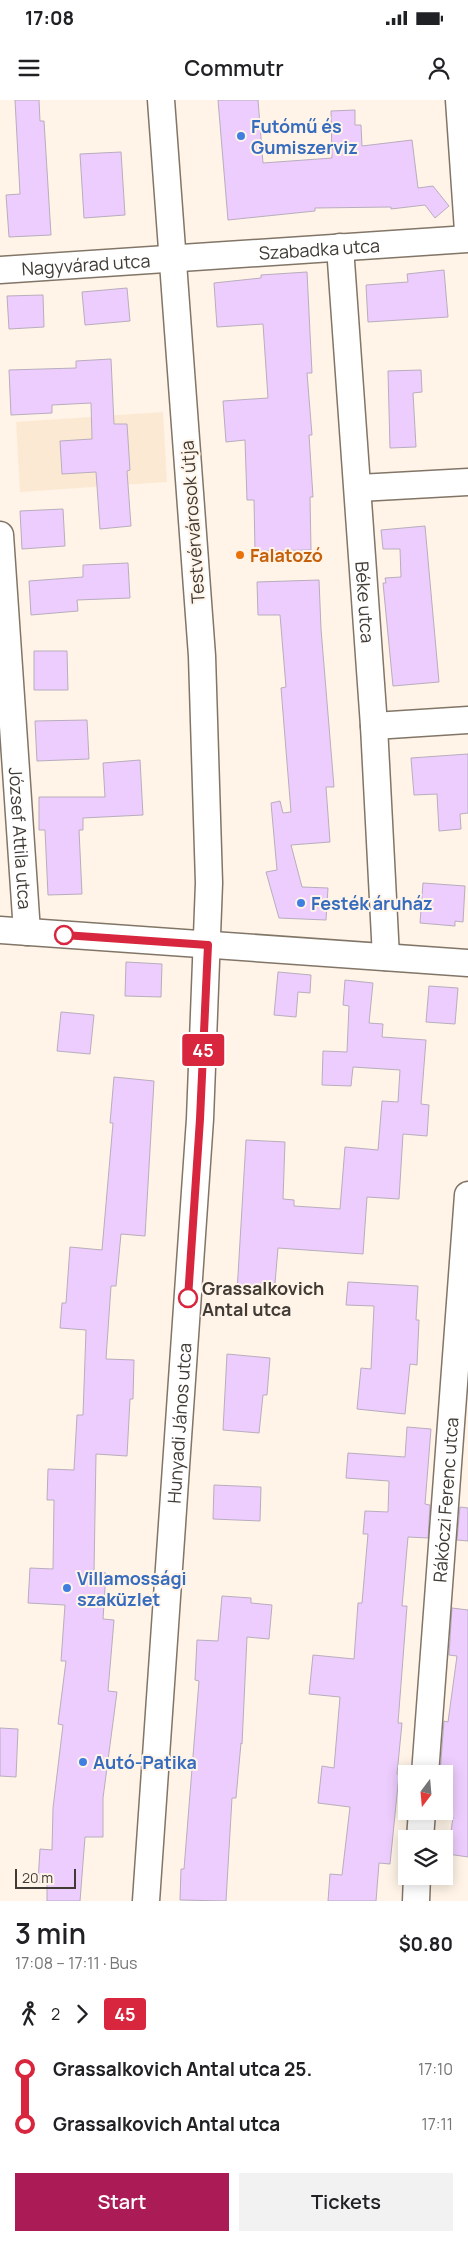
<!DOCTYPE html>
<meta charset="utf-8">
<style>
:root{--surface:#fff;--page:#f2f2f2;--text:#202124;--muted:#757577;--accent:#ab1c57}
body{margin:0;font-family:Manrope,sans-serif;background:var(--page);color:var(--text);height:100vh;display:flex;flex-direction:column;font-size:19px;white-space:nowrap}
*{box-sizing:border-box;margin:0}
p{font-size:16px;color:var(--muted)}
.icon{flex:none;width:28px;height:28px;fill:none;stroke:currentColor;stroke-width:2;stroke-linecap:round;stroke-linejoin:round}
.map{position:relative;height:1801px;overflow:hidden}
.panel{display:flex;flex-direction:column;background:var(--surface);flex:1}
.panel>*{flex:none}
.badge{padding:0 10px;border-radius:4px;font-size:18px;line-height:32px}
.needle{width:32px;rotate:196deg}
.tools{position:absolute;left:398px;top:1665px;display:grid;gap:10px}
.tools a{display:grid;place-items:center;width:55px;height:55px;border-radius:0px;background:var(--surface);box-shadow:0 2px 12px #0003;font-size:25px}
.scale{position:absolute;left:15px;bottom:12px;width:61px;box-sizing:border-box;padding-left:5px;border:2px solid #403b35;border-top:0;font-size:14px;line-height:18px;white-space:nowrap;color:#403b35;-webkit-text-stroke:4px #fff4e7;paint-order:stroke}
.map>.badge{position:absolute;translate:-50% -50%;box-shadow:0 0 0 2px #fff}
.legs{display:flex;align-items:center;gap:8px;height:55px;padding:0 15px;font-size:16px}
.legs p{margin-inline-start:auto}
.overview{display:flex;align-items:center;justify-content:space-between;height:85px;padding:0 15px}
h1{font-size:28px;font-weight:600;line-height:38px}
.cta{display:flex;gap:10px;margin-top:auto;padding:10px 15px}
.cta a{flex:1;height:58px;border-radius:0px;background:var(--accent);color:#fff;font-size:20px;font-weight:600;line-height:58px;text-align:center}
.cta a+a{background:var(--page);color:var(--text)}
ul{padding:0 15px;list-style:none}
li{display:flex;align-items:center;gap:18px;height:55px;font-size:19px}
li i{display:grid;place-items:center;width:8px;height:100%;margin:0 6px;background:currentColor}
li i::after{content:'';width:12px;height:12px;margin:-6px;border:4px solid;border-radius:50%;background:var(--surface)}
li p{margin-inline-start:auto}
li:first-child i{background:linear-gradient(#0000 50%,currentColor 0)}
li:last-child i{background:linear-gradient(currentColor 50%,#0000 0)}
.status{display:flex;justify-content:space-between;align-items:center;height:35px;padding:0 25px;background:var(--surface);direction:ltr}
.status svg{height:14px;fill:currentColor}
header{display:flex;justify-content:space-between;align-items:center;height:65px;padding:0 15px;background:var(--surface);font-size:22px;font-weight:600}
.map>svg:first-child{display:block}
</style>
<div class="status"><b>17:08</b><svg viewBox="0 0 49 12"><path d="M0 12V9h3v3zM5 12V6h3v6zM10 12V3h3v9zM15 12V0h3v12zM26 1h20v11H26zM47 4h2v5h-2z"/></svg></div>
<header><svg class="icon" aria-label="menu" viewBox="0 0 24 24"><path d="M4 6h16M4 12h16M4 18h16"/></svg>Commutr<svg class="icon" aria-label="person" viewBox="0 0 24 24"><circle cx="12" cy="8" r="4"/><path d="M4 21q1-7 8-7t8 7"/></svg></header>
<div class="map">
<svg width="468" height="1801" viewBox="0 0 468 1801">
<rect width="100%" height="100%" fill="#fff4e7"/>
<path fill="#fce9d3" d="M163,312l4,70 -147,10 -4,-70z"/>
<path fill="#edcdfd" stroke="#b8adbe" d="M15,0h24l1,21h4l7,114 -42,2 -3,-42 14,-1z
M218,0h40l5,63 69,-5 -1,-47 24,-1v15h6l1,21 50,-6 6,48 15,-2 16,20 -14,12 -10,-13 -34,4v-2l-76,1v3l-87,9z
M121,52l4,63 -41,3 -4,-64z
M444,170l4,47 -80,5 -2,-37 42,-3 -1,-8z
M307,172l5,101h-5l5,62h-3l4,62h-3l1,53 -56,1 -1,-51h-7l-2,-60 -19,2 -3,-41 45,-3 -5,-74 -46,3 -3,-44 47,-5v-3z
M127,188l3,33 -45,4 -3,-33z
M43,195l1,32 -35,2 -2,-33z
M111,259l3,65h13l3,46 -3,1 4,55 -31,3 -4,-57 -34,2 -2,-33 32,-2 -1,-36 -39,2v8l-41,2 -2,-45 67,-2v-7z
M421,270l1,22 -9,1 3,54 -26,1 -2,-77z
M63,409l2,37 -43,3 -2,-38z
M425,426l14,156 -46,4 -10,-103h3l-1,-5 16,-1 -1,-28h-17l-2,-19z
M128,463l2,35 -53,2 1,11 -47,4 -2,-34 54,-4v-12z
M319,480l2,49 13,158h-8l4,55 -39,3 11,42 26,1 -2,32 -47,-2 -13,-46 11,-2 -6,-67 9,-2 3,12 8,-1 -10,-124 5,-1 -6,-72h-22l-1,-33z
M34,551h33l1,39h-34z
M87,620l2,39 -52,2 -2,-40z
M468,654v59l-8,1 1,15 -22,2 -2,-37 -23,1 -3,-37z
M140,660l3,55 -60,3v12h-4l3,64 -34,1 -3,-65h-6v-33h66l-2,-34z
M423,783l42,3 -2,36 -8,-1v5l-35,-3z
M126,862l36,2 -1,33 -36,-1z
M278,872l33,3 -1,18 -12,-1 -2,25 -22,-2z
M345,880l28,3 -4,40 14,1 -1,13 44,3 -5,64 8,1 -2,31 -24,-2 -4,65 -32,-2 -4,57 -85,-6 -4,47 -37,-3 9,-152 39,2 -2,57 11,1v6l46,3 5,-62 33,3 4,-49 16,1 2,-32 -47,-3 -2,19 -29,-1 1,-34 24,1 2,-46 -6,-1z
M429,886l29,2 -3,36 -29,-2z
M61,912l33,3 -4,39 -33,-3z
M114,977l40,4 -9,155 -24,-2 -5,52h-5l-5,73 28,1 -1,39h-3l-3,57 -31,-2 -2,118 12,1 -3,46 11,1 -6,71 9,1 -14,106v39h-18l-5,64h-33v-18l-9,-1 2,-33 12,1 1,-42 10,-83 -5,-1 8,-63h-5l4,-56 -37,-2 2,-35 23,1 1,-69h-7l1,-31 26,1 3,-55h6l3,-85 -26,-2 2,-25h4l4,-56 32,3 11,-127h-3z
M348,1182l70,4 -2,34h3l-2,45 -7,-1 -5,50 -48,-5 4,-41 10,1 3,-63 -28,-1z
M227,1254l43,4 -3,37h-4l-4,38 -36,-3z
M407,1327l24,2 -6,75 5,1 -2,33 -20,-1 -6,69h5l-9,117h4l-5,51 2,1 -9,89 -11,-1 -3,38h-48l2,-27 12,1 8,-68 -32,-4 4,-37 12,2 6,-71 -31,-3 4,-39 41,4 4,-56h4l6,-69h-5l2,-23 23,1 1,-31 -43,-3 2,-25 57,4z
M214,1385l47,2 -1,34 -47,-2z
M460,1407l8,1v33l-11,-1z
M222,1496l29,2v5l21,2 -3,34 -22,-2 -5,107 -1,-1 -5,55h-4l-6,103 -46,-1 1,-31h3l15,-188 -4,-1 2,-40 21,1z
M452,1508l16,2v247l-20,-3 5,-37 -9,-1v-42h-4l4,-53 4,1 9,-66 -8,-1z
M0,1628l18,1 -2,48 -16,-1z"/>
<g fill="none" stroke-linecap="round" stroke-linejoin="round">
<defs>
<g id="minor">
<path d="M459,0l9,131"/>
<path id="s1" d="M340,147l34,479 12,231"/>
<path id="s2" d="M0,170l468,-31"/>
<path d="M359,388l109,-6"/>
<path id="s3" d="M0,435l27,397"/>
<path d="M374,626l94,-6"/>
<path d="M0,830l468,33"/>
<path id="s4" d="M425,1674l43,-579"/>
<path d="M420,1739l2,-28"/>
<path id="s5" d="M146,1801l54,-782 9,-236 -7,-227 -41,-556"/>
<path d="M416,1801l1,-25"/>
</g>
</defs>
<use href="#minor" stroke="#817567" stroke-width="29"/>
<use href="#minor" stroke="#fff" stroke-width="26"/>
</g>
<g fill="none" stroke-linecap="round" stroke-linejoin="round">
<defs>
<path id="line-1" d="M64,835l144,10 -8,174 -12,179"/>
</defs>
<use href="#line-1" stroke="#fff" stroke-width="11"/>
<use href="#line-1" stroke="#d7263d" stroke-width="8"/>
</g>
<g fill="#3f7fe0" stroke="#fff4e7" stroke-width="2">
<circle cx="241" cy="36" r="5"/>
<circle cx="301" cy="803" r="5"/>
<circle cx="67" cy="1488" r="5"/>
<circle cx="83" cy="1662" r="5"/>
</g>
<circle fill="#e8710a" stroke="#fff4e7" stroke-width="2" cx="240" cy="455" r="5"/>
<g fill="#fff" stroke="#d7263d" stroke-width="2.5">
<circle cx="64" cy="835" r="9"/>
<circle cx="188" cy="1198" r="9"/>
</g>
<g text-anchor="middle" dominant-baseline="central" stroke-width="4" stroke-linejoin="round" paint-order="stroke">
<g font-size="18" font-weight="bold" fill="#366cbe" stroke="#fff4e7" text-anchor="start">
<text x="251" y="26">Futómű és<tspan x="251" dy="21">Gumiszerviz</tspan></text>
<text x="311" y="803">Festék áruház</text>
<text x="77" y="1478">Villamossági<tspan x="77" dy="21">szaküzlet</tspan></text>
<text x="93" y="1662">Autó-Patika</text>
</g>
<g font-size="18" fill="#403b35" stroke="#fff4e7">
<text stroke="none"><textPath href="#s2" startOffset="320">Szabadka utca</textPath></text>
<text stroke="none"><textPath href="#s2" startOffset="86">Nagyvárad utca</textPath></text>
<text transform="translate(192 422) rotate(-94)">Testvérvárosok útja</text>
<text stroke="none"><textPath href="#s1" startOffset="356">Béke utca</textPath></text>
<text stroke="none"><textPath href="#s3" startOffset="304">József Attila utca</textPath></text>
<text stroke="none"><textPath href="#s5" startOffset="479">Hunyadi János utca</textPath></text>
<text stroke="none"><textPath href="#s4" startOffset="275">Rákóczi Ferenc utca</textPath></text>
</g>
<g font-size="18" font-weight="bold" fill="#c56008" stroke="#fff4e7" text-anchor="start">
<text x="250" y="455">Falatozó</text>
</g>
<g font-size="18" font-weight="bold" fill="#403b35" stroke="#fff4e7" text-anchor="start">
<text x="202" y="1188">Grassalkovich<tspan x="202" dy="21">Antal utca</tspan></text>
</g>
</g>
</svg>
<div class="tools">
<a><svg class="needle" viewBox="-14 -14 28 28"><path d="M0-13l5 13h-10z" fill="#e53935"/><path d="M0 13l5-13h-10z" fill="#757577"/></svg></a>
<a><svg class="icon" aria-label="layers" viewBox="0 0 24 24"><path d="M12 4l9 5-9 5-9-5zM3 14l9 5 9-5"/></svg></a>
</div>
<div class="scale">20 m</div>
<b class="badge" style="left:203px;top:950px;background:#d7263d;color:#fff">45</b>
</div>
<section class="panel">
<div class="overview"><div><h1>3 min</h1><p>17:08 – 17:11 · Bus</p></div><b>$0.80</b></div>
<div class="legs"><svg class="icon" aria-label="walk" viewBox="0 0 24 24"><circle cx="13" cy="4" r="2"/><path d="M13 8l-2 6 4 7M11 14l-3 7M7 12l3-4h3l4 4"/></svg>2<svg class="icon" aria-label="forward" viewBox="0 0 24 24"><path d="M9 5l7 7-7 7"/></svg><b class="badge" style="background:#d7263d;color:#fff">45</b></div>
<ul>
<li><i style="color:#d7263d"></i><b>Grassalkovich Antal utca 25.</b><p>17:10</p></li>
<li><i style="color:#d7263d"></i><b>Grassalkovich Antal utca</b><p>17:11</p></li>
</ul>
<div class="cta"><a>Start</a><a>Tickets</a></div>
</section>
